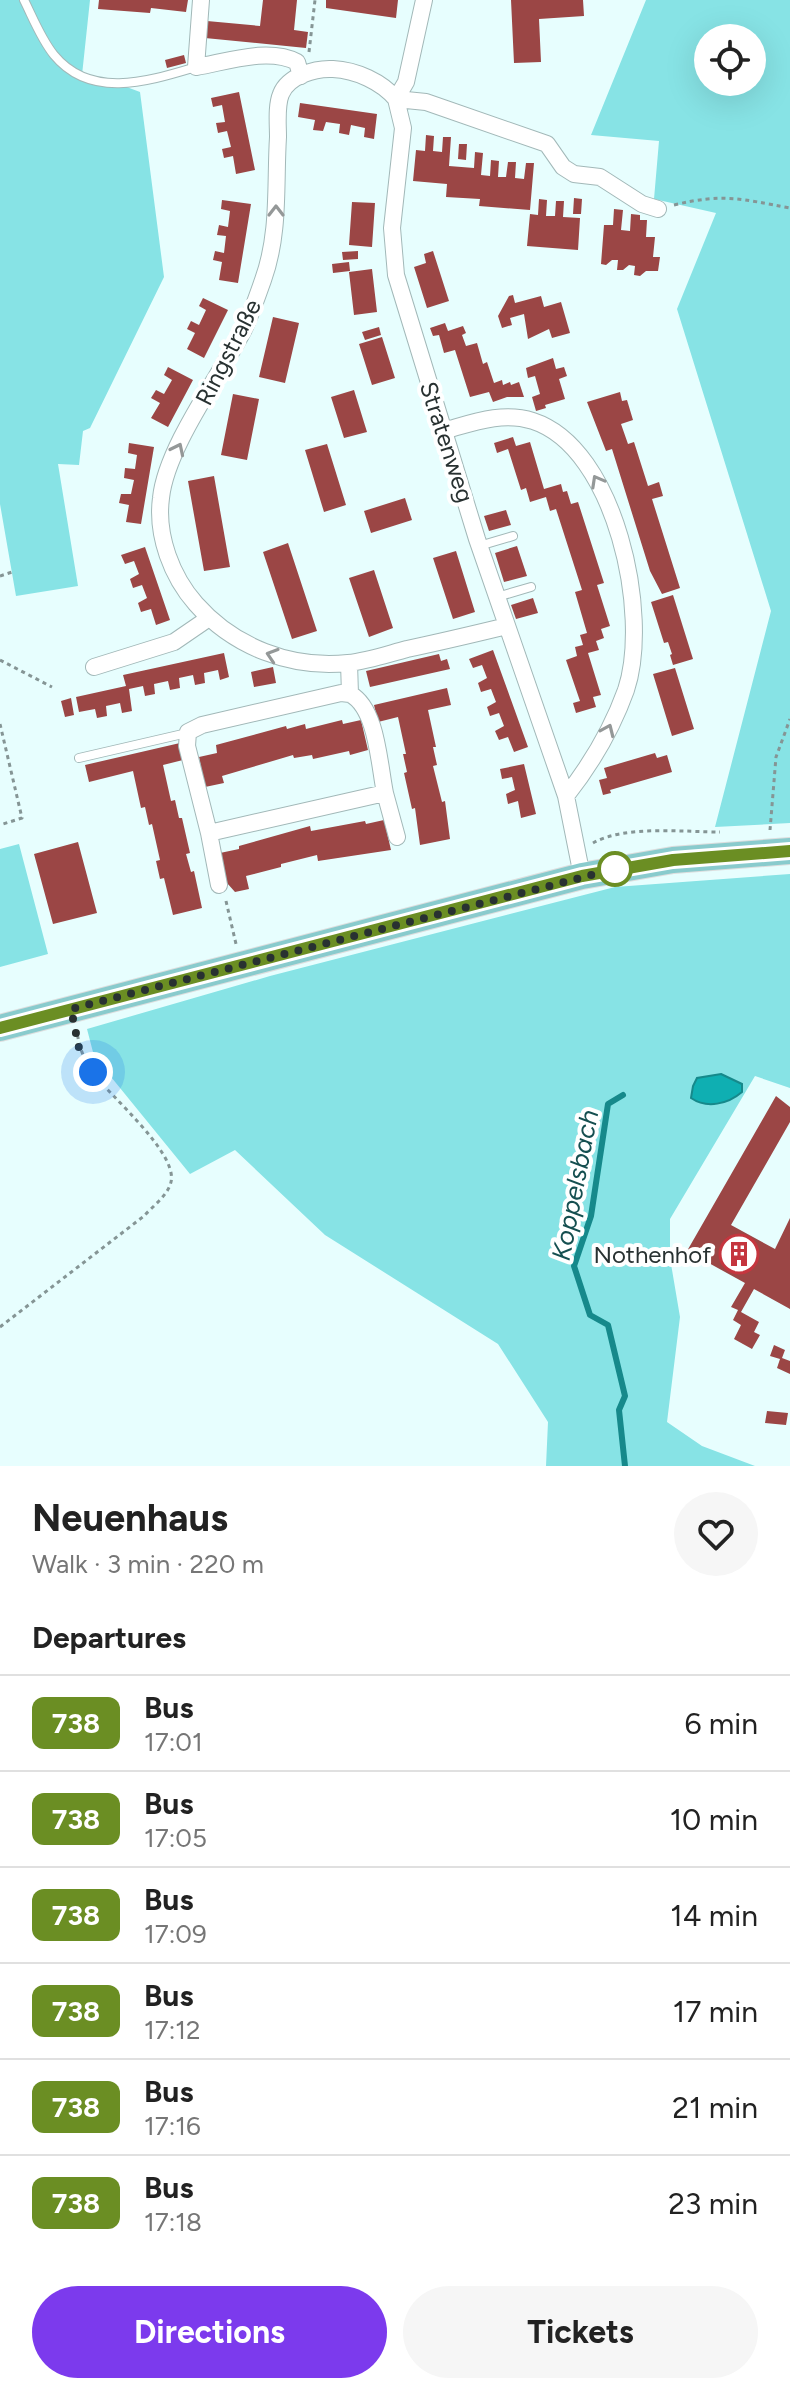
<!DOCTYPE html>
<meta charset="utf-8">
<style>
:root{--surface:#fff;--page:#f6f6f6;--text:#222;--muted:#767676;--line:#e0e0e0;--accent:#7c3aed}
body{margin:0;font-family:Figtree,sans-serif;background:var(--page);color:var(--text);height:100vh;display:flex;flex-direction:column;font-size:30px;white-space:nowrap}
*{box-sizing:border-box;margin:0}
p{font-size:26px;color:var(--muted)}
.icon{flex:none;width:44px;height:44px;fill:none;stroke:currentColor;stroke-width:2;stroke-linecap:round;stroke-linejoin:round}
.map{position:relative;height:1466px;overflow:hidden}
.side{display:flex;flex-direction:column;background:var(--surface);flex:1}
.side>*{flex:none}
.badge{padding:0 16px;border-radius:12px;font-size:28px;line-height:52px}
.controls{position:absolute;left:694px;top:24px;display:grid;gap:16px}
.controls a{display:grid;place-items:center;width:72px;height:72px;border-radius:50%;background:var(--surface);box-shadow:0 8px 32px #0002;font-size:40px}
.you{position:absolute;width:40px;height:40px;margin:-20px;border:6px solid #fff;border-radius:50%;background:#1a73e8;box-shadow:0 0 0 12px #1a73e833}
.map>.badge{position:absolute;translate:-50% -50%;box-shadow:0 0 0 4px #fff}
h2{padding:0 32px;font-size:30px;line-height:72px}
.round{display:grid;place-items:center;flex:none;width:84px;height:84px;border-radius:42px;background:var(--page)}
.head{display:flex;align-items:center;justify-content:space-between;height:136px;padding:0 32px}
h1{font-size:38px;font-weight:700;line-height:60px}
.primary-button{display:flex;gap:16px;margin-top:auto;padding:16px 32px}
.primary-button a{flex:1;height:92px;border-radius:48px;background:var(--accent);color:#fff;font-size:32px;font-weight:700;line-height:92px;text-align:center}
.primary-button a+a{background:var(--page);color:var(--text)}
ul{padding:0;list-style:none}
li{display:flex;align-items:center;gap:24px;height:96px;padding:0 32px;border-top:2px solid var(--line)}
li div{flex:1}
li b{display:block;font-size:30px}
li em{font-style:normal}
li .badge{min-width:88px;font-weight:700;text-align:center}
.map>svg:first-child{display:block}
</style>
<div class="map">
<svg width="790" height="1466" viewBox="0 0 790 1466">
<rect width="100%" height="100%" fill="#e7fefe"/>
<path fill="#87e3e5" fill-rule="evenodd" d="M0,0h90l-8,75 -21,-10 30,17 33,4 16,6 24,185 -74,151 -7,3 -4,34 -21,-1 20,122 -62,10 -16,-92z
M646,0h144v823l-75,4 56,-216 -94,-302 39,-96 -62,-14 5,-58 -68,-6zM708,38h44v44h-44z
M19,844l29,110 -48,13v-118z
M790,874v214l-35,-12 -85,143v39l10,59 -13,105 35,24 53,20h-209l2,-44 -50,-78 -173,-109 -90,-85 -45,24 -96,-118 -7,-27 183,-53 345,-89z"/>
<path fill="#0fafb2" stroke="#16898b" stroke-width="2" d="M721,1074l21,10v8c-14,12 -35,17 -51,6l2,-12 4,-8z"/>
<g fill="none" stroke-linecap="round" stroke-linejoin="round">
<path stroke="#16898b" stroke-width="6" d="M623,1095l-15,9 -17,112 -17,50 16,49 18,10 17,71 -6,14 6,56"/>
</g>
<path fill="#9b4645" d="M99,0h89l-2,12 -35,-4 -1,5 -52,-4z
M263,0h34l-3,30 14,2 -2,16 -101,-10 2,-17 53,5z
M326,0h72l-2,18 -70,-10z
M511,0h72l1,16 -45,3 2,43 -27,1z
M184,55l2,8 -19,5 -2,-8z
M239,92l16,78 -19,4 -3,-18 -9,2 -2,-9 9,-2 -4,-16 -9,2 -2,-10 9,-1 -3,-17 -9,2 -2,-9z
M300,103l77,11 -3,25 -10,-2 1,-9 -14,-3 -2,10 -10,-2 1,-9 -14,-2 -3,9 -10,-1 2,-10 -17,-3z
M426,135l8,1 -1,15 9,1 1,-15h8l-2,29 25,2 1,-16 8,1 -2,22 9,1 1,-16 8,1 -1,16h8l2,-15h8l-1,16 9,1 2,-16h8l-4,47 -51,-4 1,-7 -34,-2 1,-13 -34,-3 3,-31 9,1z
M459,144h8l-1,16 -8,-1z
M574,198l8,1 -1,15h-8z
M539,199l8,1 -1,16h9l1,-15h8l-1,16 17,1 -2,32 -51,-4 3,-32 8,1z
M222,200l29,4 -13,79 -19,-3 3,-18 -9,-2 2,-9 9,2 2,-17 -9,-1 2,-10 9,2 2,-16 -9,-2z
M352,202l23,1 -3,44 -23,-2z
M614,209l9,1 -2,20 9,1 1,-17 9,1v5h7l-1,17h9l-2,20h7l-2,14h-12l-6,5 -6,-1 1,-9 -6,-1 -6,5h-6l1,-10h-6l-6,5 -5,-1 3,-39h9z
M358,251v8l-15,1 -1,-8z
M433,251l16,50 -22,7 -13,-41 12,-4 -2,-9z
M349,262l1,9 -17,2 -1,-9z
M372,269l5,43 -23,3 -5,-43z
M513,295l2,8 26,-7 3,11 17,-5 9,31 -18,5 -3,-9 -21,10 -4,-25 -14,4 2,7 -10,3 -4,-12 11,-20z
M203,298l25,12 -24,48 -17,-9 8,-16 -8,-4 4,-8 8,4 7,-15 -7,-4z
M273,317l26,6 -14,60 -26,-6z
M445,323l3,8 15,-5 3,7 -4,2 4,11 11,-3 6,21 4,-2 7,21 8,-3 1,5 7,-3 1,3 8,-3 5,15h-17l-14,5 -4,-10 -19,5 -15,-47 -11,3 -5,-18 -6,1 -3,-8z
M379,327l2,8 -16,5 -3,-8z
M382,337l13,41 -23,7 -13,-41z
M553,358l3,11 8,-2 3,9 -8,3 6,20 -20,6 1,3 -10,3 -4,-14 8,-3 -5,-18 -7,2 -2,-10z
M168,367l25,13 -25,47 -17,-9 9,-15 -9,-5 5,-8 8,4 8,-14 -8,-5z
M354,390l13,42 -23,6 -13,-41z
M620,392l2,9 5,-1 6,20 -12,4 7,20 6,-2 14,44 11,-4 4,14 -11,3 28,89 -18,6 -12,-23 -38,-122 -6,2 -19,-49z
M233,394l26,5 -12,61 -26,-5z
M513,437l3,9 14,-4 14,47 17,-5 2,8 4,-1 4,13 7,-2 26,81 -7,2 13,41 -9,3 3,9 -8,3 3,9 -11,3 13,42 -8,2 3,10 -20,6 -3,-10 7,-2 -14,-41 11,-4 -2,-9 8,-2 -3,-10 7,-2 -12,-41 7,-2 -26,-81 -6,2 -4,-14 -16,5 -4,-14 -5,2 -13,-41 -11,4 -3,-10z
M129,443l25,4 -13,77 -15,-2 3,-17 -10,-2 2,-9h10l3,-14 -10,-2 1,-10 10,1 2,-14 -9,-2z
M327,444l19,61 -22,7 -19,-62z
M214,476l16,91 -26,4 -16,-90z
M405,498l7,22 -41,13 -7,-22z
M506,510l5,15 -22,6 -5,-15z
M288,543l29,88 -25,8 -29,-87z
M517,546l10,30 -23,6 -9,-29z
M145,547l25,73 -14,5 -5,-16 -10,3 -3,-9 9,-5 -5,-13 -9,3 -3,-9 9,-5 -5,-13 -9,3 -4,-9z
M456,551l19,61 -22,7 -20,-61z
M374,570l19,58 -24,9 -20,-59z
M673,595l20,64 -20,6 -3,-10 2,-1 -4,-12 -4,1 -13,-41z
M533,598l5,15 -22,6 -5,-14z
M493,650l35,97 -14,5 -6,-15 -9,3 -4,-9 9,-5 -5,-13 -9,3 -3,-9 9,-5 -5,-13 -10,3 -3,-9 9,-5 -5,-13 -9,3 -4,-9z
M224,653l5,24 -9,3 -2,-10 -14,3 1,10 -10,2 -2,-10 -14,3 1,10 -10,2 -2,-9 -14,3 1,10 -10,2 -2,-10 -14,3 3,22 -10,2 -2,-10 -14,3 1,10 -10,2 -2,-9 -16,3 -3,-15 50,-11 -3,-11z
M439,654l2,7 6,-2 3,10 -80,18 -4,-16z
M273,667l3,16 -22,4 -3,-15z
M675,668l19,61 -22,7 -19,-62z
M447,688l4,17 -23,5 8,37h-3l4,18 -4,1 9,36 3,-1 5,38 -30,6 -5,-37 -3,1 -8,-36 3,-1 -4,-18h3l-8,-37 -20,5 -4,-17z
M71,698l3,17 -9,2 -4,-16z
M342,720l1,4 18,-4 7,30 -18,5 -1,-4 -36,8 -1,-4 -18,3 -1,-3 -71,21 2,7 -19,4 -6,-30 18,-4 -1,-8 70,-19 1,3 18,-5 1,5z
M180,743l3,17 -20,5 8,36 4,-1 4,18h3l8,35 -4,1 5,18 3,-1 8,37 -29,7 -9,-37 -4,1 -4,-18 4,-1 -8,-36 -3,1 -4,-18 -4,1 -8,-37 -44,11 -4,-17z
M655,753l2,5 10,-3 5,17 -62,18 1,3 -8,2 -4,-15 8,-2 -3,-10z
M524,764l12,50 -15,4 -3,-17 -10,3 -2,-10 9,-4 -3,-13 -10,2 -2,-10z
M384,820l7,30 -73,11 -1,-6 -36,9v3l-35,9 3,13 -14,3 -8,-9 -7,-30 19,-4v-3l71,-20 1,5 54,-10 1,3z
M78,842l19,71 -44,11 -19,-70z
M776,1096l14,11v15l-59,103 44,24 15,-31v91l-36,-20 -13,23 18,10 -5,10 6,3 -8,14 -18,-10 7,-14 -8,-5 5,-10 -7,-3 14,-24 -58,-32z
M774,1345l11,5 -3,8 8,3v13l-13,-6 3,-9 -10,-3z
M767,1411l21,2 -2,12 -21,-2z"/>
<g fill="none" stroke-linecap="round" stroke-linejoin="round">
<defs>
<path id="lane" d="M24,0c9,18 17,39 30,55 37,45 95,26 142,12
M479,546l34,-10
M497,597l34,-10
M79,758l108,-25"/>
<path id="street" d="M201,0l-5,67c30,-5 72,-20 101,-5l4,14
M424,0l-18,82 -10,17 7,29 -11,100 4,47 81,264 89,257 16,80
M443,431c29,-8 59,-20 90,-10 83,27 118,194 93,269 -14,39 -34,73 -60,106
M507,626c-33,8 -67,16 -100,23 -19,5 -39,12 -59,14 -57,6 -114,-16 -152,-59 -24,-27 -40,-68 -35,-106 5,-50 58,-121 82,-167 8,-16 14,-34 20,-51 17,-47 12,-95 15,-143 0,-13 -2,-31 3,-43 7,-18 34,-26 52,-25 23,1 49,13 63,30l30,3 121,42 16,23 11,7 26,3 42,27 16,5
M349,663l1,31c27,14 29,70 35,99l-176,40 -22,-87 1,-14 14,-7 139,-32 9,1
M94,667l80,-25 35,-24
M385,793l12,44
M209,833l10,52"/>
<path id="primary" d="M0,1028l582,-152 91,-16 117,-9"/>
</defs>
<use href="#lane" stroke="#a2b8b8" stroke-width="10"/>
<use href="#street" stroke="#a2b8b8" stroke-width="18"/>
<use href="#primary" stroke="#dddede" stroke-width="28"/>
<path stroke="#859595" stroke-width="3" stroke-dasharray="4 4" stroke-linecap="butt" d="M309,52l6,-52
M674,205c49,-12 67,-6 116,3
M0,576l12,-4
M0,660l52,27
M0,724l22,94 -22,7
M770,830l6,-73 14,-38
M593,843c31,-18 92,-11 127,-11
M226,901l10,43
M0,1327l144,-111c9,-10 24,-21 27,-34 7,-29 -62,-87 -78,-109 -9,-12 -14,-27 -16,-41"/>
<use href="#lane" stroke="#fff" stroke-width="8"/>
<use href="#street" stroke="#fff" stroke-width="16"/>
<use href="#primary" stroke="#89cbcd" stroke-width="26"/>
</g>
<defs><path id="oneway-chevron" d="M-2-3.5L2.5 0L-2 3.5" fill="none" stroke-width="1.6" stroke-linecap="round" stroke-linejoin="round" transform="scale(2)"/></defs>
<g stroke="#949898">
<use href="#oneway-chevron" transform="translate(276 211) rotate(-90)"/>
<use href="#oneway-chevron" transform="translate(178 449) rotate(-64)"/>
<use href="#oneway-chevron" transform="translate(597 481) rotate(-119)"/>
<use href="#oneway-chevron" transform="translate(272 655) rotate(-162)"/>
<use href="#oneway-chevron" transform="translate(608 730) rotate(-66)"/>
</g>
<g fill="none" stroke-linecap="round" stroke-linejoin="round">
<defs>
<path id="line" d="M0,1028l582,-152 91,-16 117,-9"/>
</defs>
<use href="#line" stroke="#fff" stroke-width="18"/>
<use href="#line" stroke="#6b8e23" stroke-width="12"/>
<path stroke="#283131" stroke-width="8" stroke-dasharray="0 14.4" d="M93,1072l-14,-24 -8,-39 544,-140"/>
</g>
<defs>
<symbol id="building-ring" viewBox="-11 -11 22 22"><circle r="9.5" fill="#fff" stroke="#c5353e" stroke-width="1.5"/><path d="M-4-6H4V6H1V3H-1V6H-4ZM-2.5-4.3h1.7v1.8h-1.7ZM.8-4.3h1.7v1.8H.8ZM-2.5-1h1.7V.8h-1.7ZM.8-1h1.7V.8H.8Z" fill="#c5353e"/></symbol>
</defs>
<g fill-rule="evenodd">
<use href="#building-ring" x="717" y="1232" width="44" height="44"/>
</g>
<circle fill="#fff" stroke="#6b8e23" stroke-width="4" cx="615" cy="869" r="16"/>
<g text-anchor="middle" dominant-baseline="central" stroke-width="8" stroke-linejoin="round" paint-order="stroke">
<g font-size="24" fill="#283131" stroke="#fff">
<text transform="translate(228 352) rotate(-63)">Ringstraße</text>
<text transform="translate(447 442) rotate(72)">Stratenweg</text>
</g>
<g font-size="24" fill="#283131" stroke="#fff" text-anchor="end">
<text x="711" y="1254">Nothenhof</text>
</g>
<g font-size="26" font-style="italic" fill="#154f50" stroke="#fff">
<text transform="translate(575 1185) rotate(-79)">Koppelsbach</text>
</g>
</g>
</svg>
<div class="controls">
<a><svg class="icon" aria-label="locate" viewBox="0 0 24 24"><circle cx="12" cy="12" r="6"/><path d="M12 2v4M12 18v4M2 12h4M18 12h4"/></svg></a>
</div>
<div class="you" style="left:93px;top:1072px"></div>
</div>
<section class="side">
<div class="head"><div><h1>Neuenhaus</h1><p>Walk · 3 min · 220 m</p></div><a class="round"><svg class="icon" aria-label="heart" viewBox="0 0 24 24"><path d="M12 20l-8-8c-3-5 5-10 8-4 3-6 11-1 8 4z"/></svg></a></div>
<h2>Departures</h2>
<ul>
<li><span class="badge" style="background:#6b8e23;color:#fff">738</span><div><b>Bus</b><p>17:01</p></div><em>6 min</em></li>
<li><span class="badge" style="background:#6b8e23;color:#fff">738</span><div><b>Bus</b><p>17:05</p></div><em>10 min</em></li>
<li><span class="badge" style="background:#6b8e23;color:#fff">738</span><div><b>Bus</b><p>17:09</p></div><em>14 min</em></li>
<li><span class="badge" style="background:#6b8e23;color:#fff">738</span><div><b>Bus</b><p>17:12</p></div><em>17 min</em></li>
<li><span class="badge" style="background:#6b8e23;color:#fff">738</span><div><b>Bus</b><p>17:16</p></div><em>21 min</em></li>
<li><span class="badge" style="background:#6b8e23;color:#fff">738</span><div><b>Bus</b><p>17:18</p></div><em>23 min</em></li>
</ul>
<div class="primary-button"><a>Directions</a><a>Tickets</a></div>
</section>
